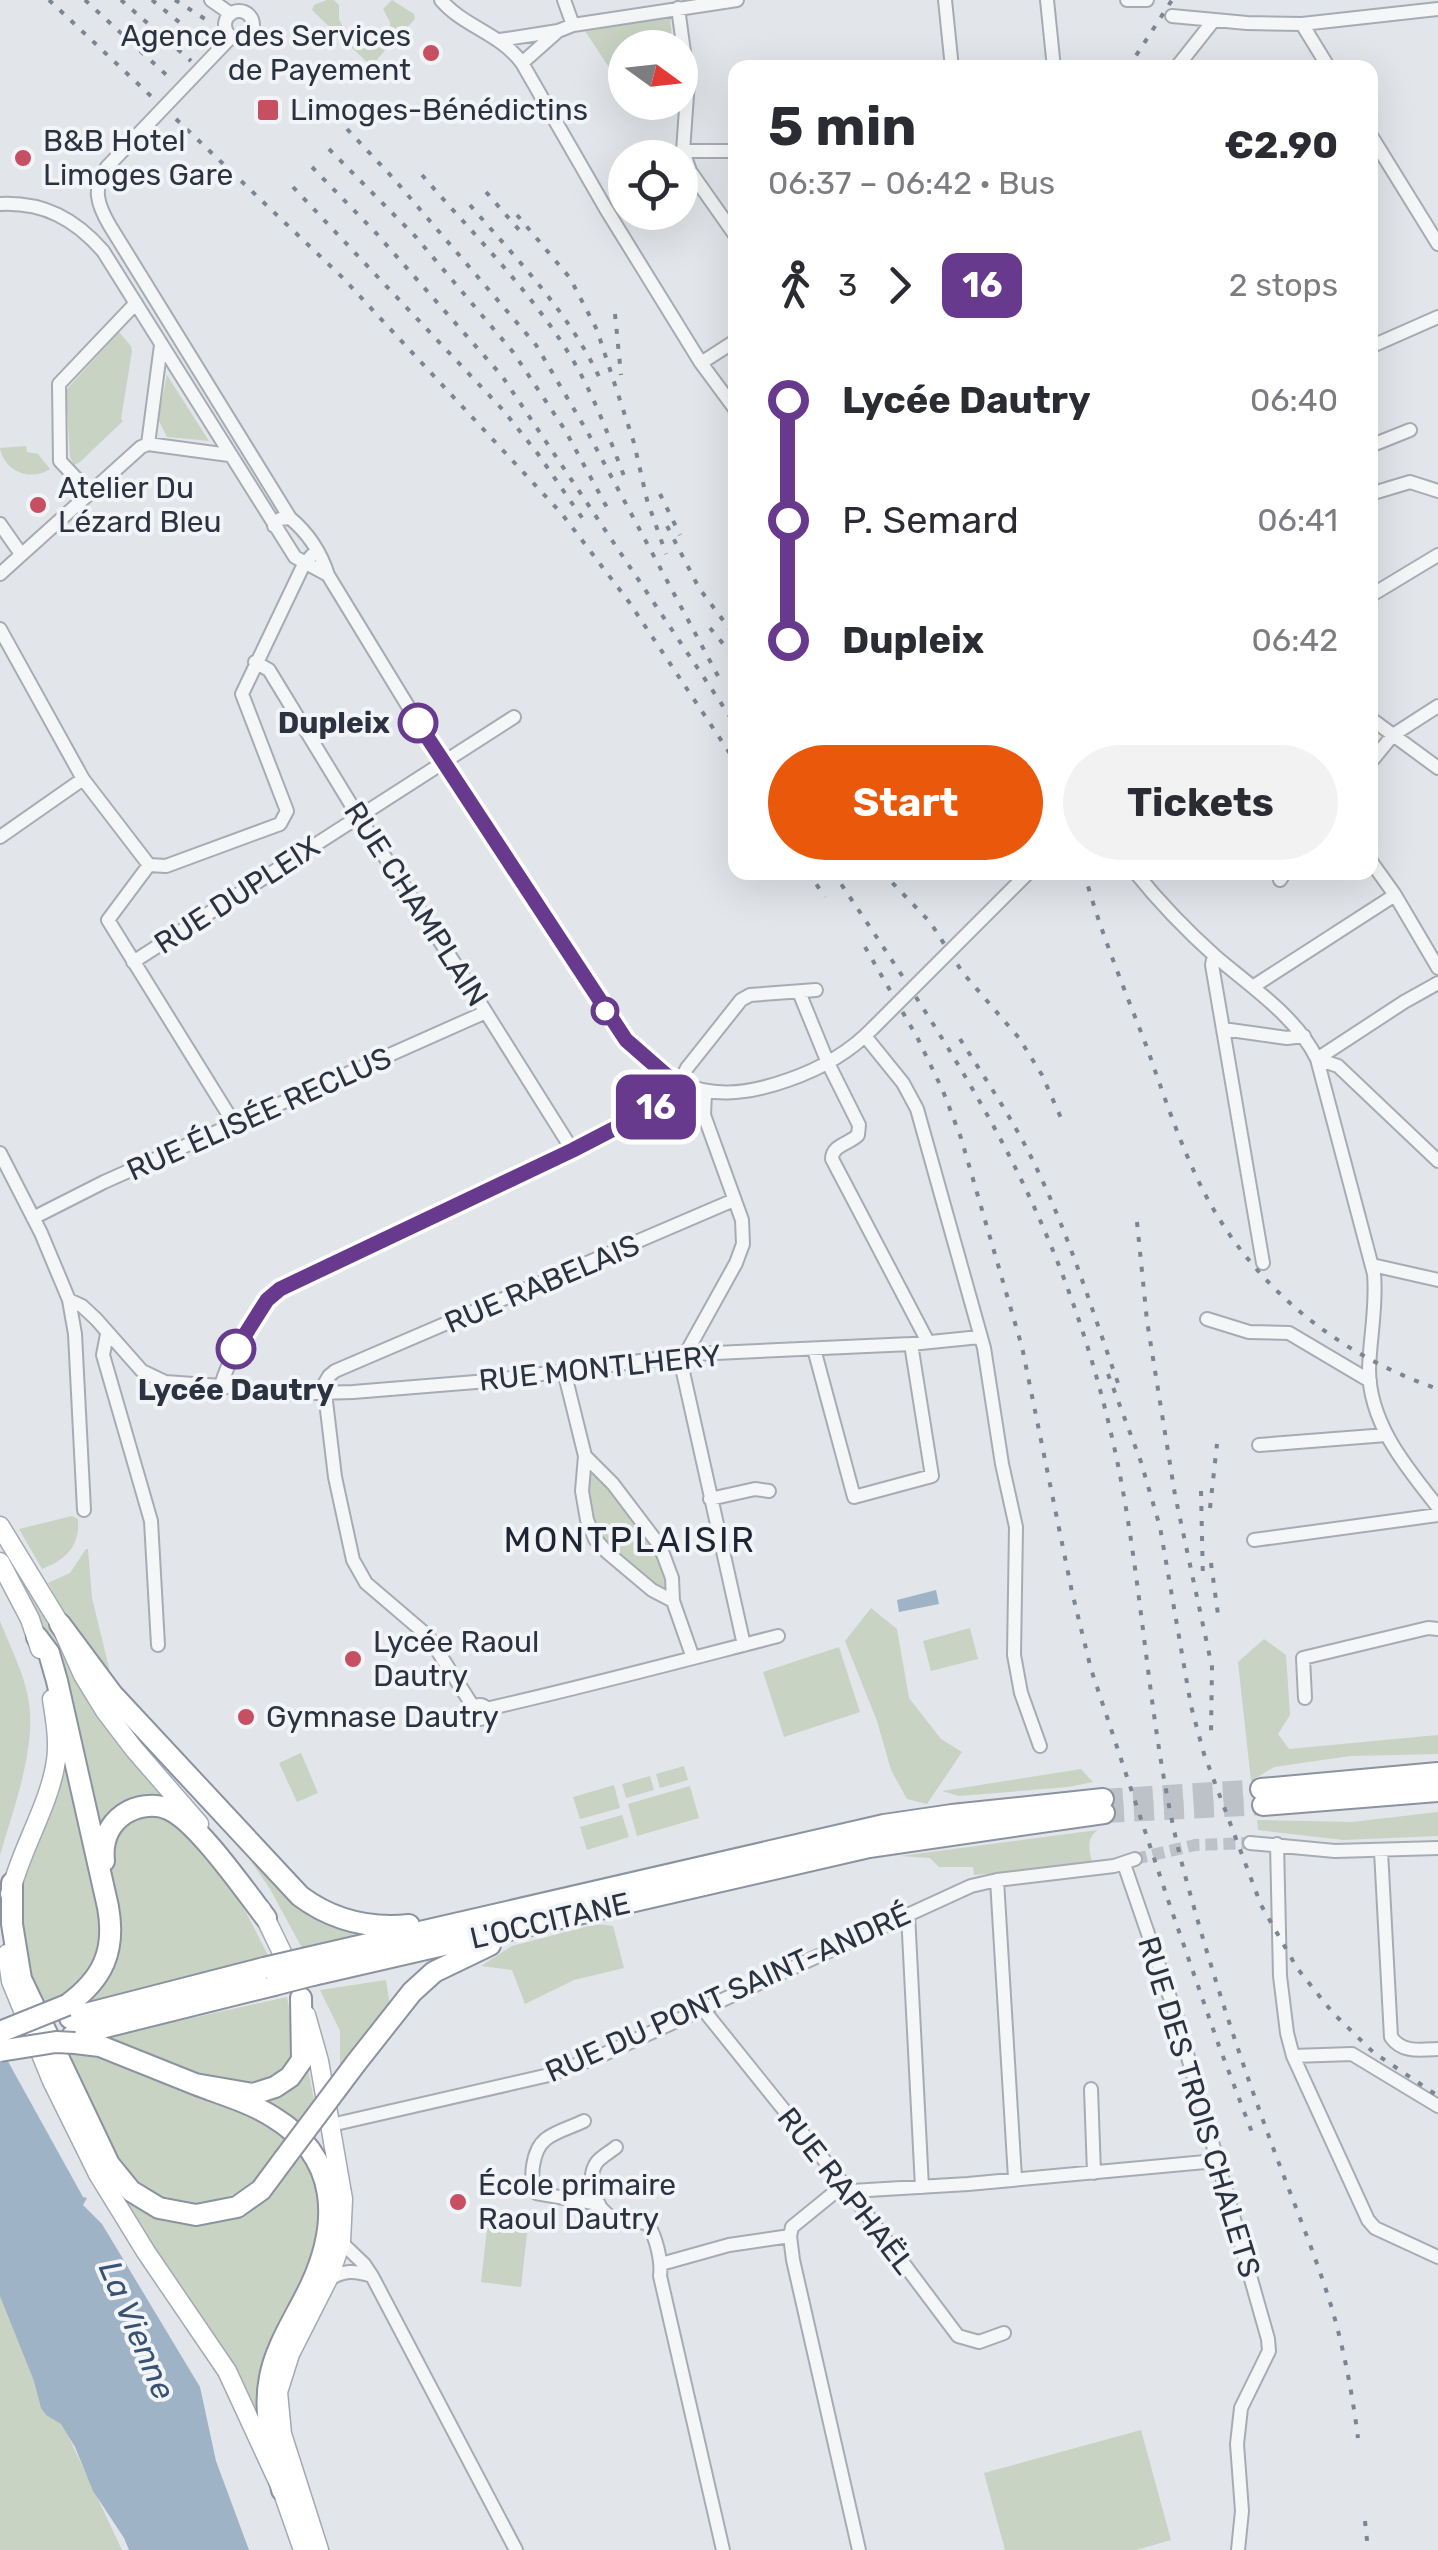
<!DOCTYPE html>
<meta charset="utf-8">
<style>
:root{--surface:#fff;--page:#f2f2f3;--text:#2b2b33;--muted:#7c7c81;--accent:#ea580c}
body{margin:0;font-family:Rubik,sans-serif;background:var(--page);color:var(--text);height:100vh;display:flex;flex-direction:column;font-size:38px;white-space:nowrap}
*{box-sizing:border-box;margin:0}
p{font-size:32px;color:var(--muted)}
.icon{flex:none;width:55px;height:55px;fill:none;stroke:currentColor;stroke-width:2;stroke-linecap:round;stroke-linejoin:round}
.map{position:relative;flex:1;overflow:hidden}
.sheet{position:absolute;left:728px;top:60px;width:650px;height:820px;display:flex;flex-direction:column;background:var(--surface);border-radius:20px;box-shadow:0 10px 40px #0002}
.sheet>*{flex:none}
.badge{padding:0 20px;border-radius:15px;font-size:35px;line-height:65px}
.needle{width:65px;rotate:105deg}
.fabs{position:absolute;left:608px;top:30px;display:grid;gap:20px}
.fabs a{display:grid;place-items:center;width:90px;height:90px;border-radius:50%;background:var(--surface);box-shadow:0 10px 40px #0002;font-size:50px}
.map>.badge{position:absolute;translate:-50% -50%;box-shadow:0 0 0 5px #fff}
.legs{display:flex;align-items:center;gap:15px;height:110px;padding:0 40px;font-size:32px}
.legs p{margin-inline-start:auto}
.summary{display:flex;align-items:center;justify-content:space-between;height:170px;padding:0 40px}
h1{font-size:55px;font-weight:700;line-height:75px}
.cta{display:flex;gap:20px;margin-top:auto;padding:20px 40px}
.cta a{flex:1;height:115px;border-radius:60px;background:var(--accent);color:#fff;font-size:40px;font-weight:700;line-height:115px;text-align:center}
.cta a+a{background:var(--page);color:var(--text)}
ul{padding:0 40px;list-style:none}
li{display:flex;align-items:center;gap:35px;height:120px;font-size:38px}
li i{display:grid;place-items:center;width:15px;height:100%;margin:0 12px;background:currentColor}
li i::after{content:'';width:25px;height:25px;margin:-12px;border:8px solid;border-radius:50%;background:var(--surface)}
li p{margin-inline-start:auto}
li:first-child i{background:linear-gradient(#0000 50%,currentColor 0)}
li:last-child i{background:linear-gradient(currentColor 50%,#0000 0)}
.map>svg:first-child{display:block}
</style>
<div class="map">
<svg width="1438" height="2550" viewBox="0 0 1438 2550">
<rect width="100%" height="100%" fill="#e2e5ea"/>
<path fill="#c8d3c4" d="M327,0h7l5,5v14l6,12 -5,6 -28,-27 2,-5z
M392,0l22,14 1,5 -20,21 -6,-5 1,-13 -7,-13z
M670,17l3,30 -48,1 -1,42 -39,-59z
M354,40l13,6 14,-2 5,5 -12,14h-6l-19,-18z
M119,332l12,14 1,5 -11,68 2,2 -43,41 -6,3 -4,-8 -4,-67z
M167,375l42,66 -42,-4 -9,-18z
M26,446l1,6 11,2 12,15c-20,13 -46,2 -50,-21z
M590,1468l16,16 51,66 11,34 -6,4c-27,-17 -65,-41 -72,-75 -3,-13 -2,-28 -3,-41z
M72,1516l6,3c2,27 -12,41 -36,50l-23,-40z
M86,1549h2l4,49 20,82 -34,-43 -30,-54 22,-10z
M29,1588l41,81 36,59 63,71 -71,37 -39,-166 -33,-80z
M871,1608l26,21 12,69 32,41 21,13 -35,52 -20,-5 -16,-29 -14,-49 -32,-80z
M0,1621c10,26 25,54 29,82 7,45 -16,108 -29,152z
M970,1628l8,31 -47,12 -8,-30z
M1264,1639l22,16 4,60 -12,19 11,15 149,-14v19l-88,2 -76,11 -23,14 -13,-119z
M839,1647l21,65 -76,25 -21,-65z
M65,1750l39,164v30l-23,44 -41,20 -17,-44 -3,-73 38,-100z
M301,1753l17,40 -21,9 -18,-39z
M684,1766l4,14 -28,8 -4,-14z
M1081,1769l12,13 -25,5 -109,9 -17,-5z
M650,1776l4,14 -28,8 -4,-14z
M614,1785l6,23 -40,11 -7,-22z
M690,1786l9,32 -62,18 -9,-32z
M146,1810l39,17 50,64 34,66 -197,50 25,-22 10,-125 6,-28z
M1438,1812v24l-95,4 -85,-10 -1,-10 95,2z
M622,1815l7,22 -42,13 -7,-23z
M1098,1830c-13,9 -8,20 -6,34l-118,11 -1,-8h-34l-9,-9 -30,-2z
M234,1836l51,52 92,45 -75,15 -32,-59z
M597,1924l16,2 11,42 -50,12 -49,24 -13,-34 -31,-4 31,-20z
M386,1980l5,33 -51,53v-35l-20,-41z
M287,1997c4,23 13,54 -5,75 -29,35 -139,-18 -175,-32l-1,-3z
M77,2051l21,3 59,27 26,7 86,32 23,17 -33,42 -26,16 -23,7 -20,2 -25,-4 -17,-7 -37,-34 -48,-106z
M307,2064l8,42 -15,21 -49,-26z
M304,2152l20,51 -52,257 -172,-293 25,27 90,26 69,-45z
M489,2211l40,5 -8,71 -40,-5z
M0,2291l122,259h-122z
M1141,2430l30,110 -35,10h-131l-21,-77z"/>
<path fill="#9fb3c7" d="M936,1590l3,14 -40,8 -2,-12z
M0,2047l83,150 4,1 -4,7 19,19 98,163 16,74 33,89h-120l-5,-12 -31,-47 -18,-44 -14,-23 -15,-9 -5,-7 -7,-27 -34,-85z"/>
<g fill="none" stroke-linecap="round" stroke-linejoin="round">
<path stroke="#bdc1c8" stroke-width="12" stroke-dasharray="12 6" stroke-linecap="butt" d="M1135,1859l60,-14 55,-2"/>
<path stroke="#bdc1c8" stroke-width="20" stroke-dasharray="20 10" stroke-linecap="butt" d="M1103,1799l158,-10
M1104,1813l159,-8"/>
<defs>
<path id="minor" d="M211,0l20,14
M441,0c23,27 59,33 81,63l84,146 95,154 34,46
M564,0l9,25
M945,0l7,68
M1047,0l7,68
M1127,0h20
M678,8l10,73 -5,70 7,20 45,64
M225 25a14 14 0 1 1 28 0a14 14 0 1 1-28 0Z
M1172,16l75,7 55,1 136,-15
M1302,24l27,44
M231,37l-124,130c-15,21 -10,37 3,59l180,292
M500,40l58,-9 15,-6 164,-25
M522,63l36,-32
M1176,68l38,-48
M1370,134l68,110
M683,151h52
M0,204c44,-2 75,15 103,47l192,306 33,18
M161,345l-13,99 81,11
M1370,347l68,-30
M701,363l34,-22
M1370,446l40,-16
M90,493l-30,-32 -1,-77 77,-81
M1370,494l40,-12 28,9
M0,524l21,30
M274,526l6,-7 10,-1c18,15 31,35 38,57l114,187 158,241c52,75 96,110 188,77 32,-11 61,-27 85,-52
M0,574l141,-127 7,-3
M1370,596l68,-41
M0,629l83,150 66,86 17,1 114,-42 7,-13 -45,-117 62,-130 12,-13
M255,662l14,8 89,146 114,174 101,161
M1370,718l68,50
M1370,763l23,-28 45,-29
M0,837l83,-58
M1370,860l25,35 43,73
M149,865l-41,55 127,205
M1135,872c25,31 51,58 80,84 35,30 82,61 102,103l57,215c3,32 -4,63 -5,95 0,54 37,98 69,138
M1280,880l5,-8
M1214,955l-2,10 51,298
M133,962l381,-245
M1254,986l141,-91
M799,992l29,71 31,62 -1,10c-9,9 -26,10 -26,24l96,183
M1223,1029l64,9 17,-2
M865,1036l38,47 14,26 67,239 18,116 14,63 -2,128 7,38 19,53
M1317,1059l21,7 100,95
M1317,1059l87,-57 34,-19
M679,1083l8,-15 54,-68 9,-5 66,-5
M705,1093l-1,22 38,105 1,24 -7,19 -51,92 -2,17 61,273
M0,1153l41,80 28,67 6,34 9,176
M33,1218l71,-36 382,-170
M1372,1265l66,15
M69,1300l13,6 14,13 46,52 23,11 56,4 56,8 76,-2 135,-11 206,-27 217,-10 69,-7
M1207,1319l42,13 40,1 81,48
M107,1334l-4,21 48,166 7,124
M814,1349l40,148 78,-21 -21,-132
M564,1371l21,85 -3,35 5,29 8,19 13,14 44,37 21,11
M221,1386c7,-26 37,-82 59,-97l293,-138 108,-57 6,-8
M319,1393l10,-17 6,-5 399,-171
M325,1393l10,84 18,83 13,23 62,53 46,72
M1259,1445l127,-10
M585,1456l28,28 47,62 12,32 1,23 20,57
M710,1499l45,-10 14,2
M1254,1540l184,-25
M1305,1698l-2,-40 125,-30 10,1
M473 1712a7 7 0 1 1 14 0a7 7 0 1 1-14 0Z
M486,1709c98,-22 195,-48 292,-73
M1250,1843l85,8 103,-3
M1277,1844l3,132 7,57 6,23 75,164 7,8 63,29
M1381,1851l10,186c11,16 29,13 47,12
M1124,1864l52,151 92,324 1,12 -28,57 -4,36 5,67 -4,39
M997,1880l18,298
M908,1914l14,273
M702,2008l151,188 105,140 21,6 25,-9
M1293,2056l59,-2 86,52
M1091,2089l3,84
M584,2121c-12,6 -28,10 -38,18 -14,11 -17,41 -10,54l63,11
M331,2125l218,-50 51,-19 371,-170 26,-6 117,-14 21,-7
M616,2147c-6,5 -15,10 -19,15 -11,15 -3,42 10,52 9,7 28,7 40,9 9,13 15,38 13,53l63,274
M790,2236l2,-9 43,-35 133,-8 248,-23
M790,2236l3,24 66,290
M341,2242l23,22 8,12 144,274
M661,2264l68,-19 61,-9
M328,2280c15,-10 26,-10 44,-4"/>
<path id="major" d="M0,1526l60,98 23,51 22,36 29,38 65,75
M0,1562l30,57 10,30
M10,1894c11,-46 39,-87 46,-133 3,-21 -1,-42 -4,-62
M261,1909l30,62
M7,1954l4,27 41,100 46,93 48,78 81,119 55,119 21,60
M306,2015l13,46 24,138 -2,43 -11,33 -40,79 -12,38 4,42 37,116"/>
<path id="highway" d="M60,1624l52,70 188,202c32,24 69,33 109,29
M37,1637l12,16 8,28 51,226c8,44 -5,72 -41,98
M1261,1789l177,-16
M1263,1805l175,-14
M104,1861c-2,-19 4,-36 20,-47 12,-8 30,-11 44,-5 28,11 78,83 98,109
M12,1883v41l9,55 88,185 22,27 28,17 37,7 41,-8 24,-17 23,-31
M307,1958l577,-133 68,-10 151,-16
M313,1975l556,-128 235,-34
M70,2018l194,-50
M73,2035l201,-50
M75,2043l25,3 95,38 58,10 22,-7 15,-10 12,-17 -1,-62
M356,2063l56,-71 22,-20 56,-27
M195,2084c25,10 55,18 78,33 66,40 67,105 38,168 -14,30 -35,60 -41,92 -8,38 5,76 12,113"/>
</defs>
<use href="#minor" stroke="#a7acb4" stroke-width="16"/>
<use href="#major" stroke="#a2aab5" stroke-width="21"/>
<use href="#highway" stroke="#8a939f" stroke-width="24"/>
<use href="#minor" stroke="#f5f6f8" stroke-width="12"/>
<use href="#major" stroke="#fff" stroke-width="18"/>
<use href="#highway" stroke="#fff" stroke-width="20"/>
<path stroke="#7c8592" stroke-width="4" stroke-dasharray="5 10" stroke-linecap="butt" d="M49,0l104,98
M85,0l88,81
M121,0l70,61
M152,0l54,44
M175,0l38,24
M1128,68l44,-68
M176,119l167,159 219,236 67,88 106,159
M347,129l47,50 142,166 52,88 130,243
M329,149l86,87 98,116 52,78 46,85
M312,167l64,66 126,143 233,348
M422,175c51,59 112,119 152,187 21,36 35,75 50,114
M293,187l210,223 35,44 47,68
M486,192l34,39
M470,205c49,57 99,107 131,176
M517,215l53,63 27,52 37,113 13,57 19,54
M615,314l6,61
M660,494l20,41
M667,526l32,62 36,48
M710,628l25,30
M808,872l17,25
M833,872c59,88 119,176 169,270 54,101 93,211 116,323 28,139 31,284 70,421 23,84 50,166 80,248 20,55 43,109 61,165 14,45 23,92 29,139
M882,872l48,50 33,51 56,65 23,37 19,43
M1084,872c16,59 40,116 62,173 16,45 31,91 52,135 48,101 135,173 240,209
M865,947l52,90 26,54 18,47 61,209 50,245 19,77 77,231 51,146 34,89
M960,1039c26,41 54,82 75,126 34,70 57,145 83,218
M1137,1222l10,99 28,174 37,172 -1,64
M1108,1374l33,88 19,65 31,179 13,48 57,151 36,63 36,45 40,39 65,44
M1201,1491l2,90
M1210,1508l7,-64
M1211,1563l8,59
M1365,2521l3,29"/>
<defs>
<path id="minor-bridge" d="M873,1028l156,-156"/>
<path id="highway-bridge" d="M264,1968l43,-10
M274,1985l39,-10
M0,2032l67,-27
M0,2051l56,-9 19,1
M284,2159l72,-96"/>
</defs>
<use href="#minor-bridge" stroke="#a7acb4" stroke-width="16" stroke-linecap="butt"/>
<use href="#highway-bridge" stroke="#8a939f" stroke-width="24" stroke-linecap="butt"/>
<use href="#minor-bridge" stroke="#f5f6f8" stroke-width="12"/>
<use href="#highway-bridge" stroke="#fff" stroke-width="20"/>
</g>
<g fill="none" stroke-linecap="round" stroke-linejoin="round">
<defs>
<path id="line-1" d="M236,1349l31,-49 13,-11 293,-139 108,-56 6,-8 -21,-11 -40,-35 -208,-317"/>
</defs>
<use href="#line-1" stroke="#fff" stroke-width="22"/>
<use href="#line-1" stroke="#673a8e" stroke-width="15"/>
</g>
<g fill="#c74f62" stroke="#f2f4f7" stroke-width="4">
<circle cx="431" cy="53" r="10"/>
<rect x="256" y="98" width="24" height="24" rx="5"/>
<circle cx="23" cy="158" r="10"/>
<circle cx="38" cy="505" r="10"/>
<circle cx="353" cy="1659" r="10"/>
<circle cx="246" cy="1717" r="10"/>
<circle cx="458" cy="2202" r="10"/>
</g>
<g fill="#fff" stroke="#673a8e" stroke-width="5">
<circle cx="418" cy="723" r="18"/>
<circle cx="605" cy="1011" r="12"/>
<circle cx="236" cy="1349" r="18"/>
</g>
<g text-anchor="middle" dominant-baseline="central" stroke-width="8" stroke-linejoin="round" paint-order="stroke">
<g font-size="30" fill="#2b3341" stroke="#f2f4f7" text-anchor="start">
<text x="411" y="36" text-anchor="end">Agence des Services<tspan x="411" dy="34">de Payement</tspan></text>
<text x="290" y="110">Limoges-Bénédictins</text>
<text x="43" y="141">B&amp;B Hotel<tspan x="43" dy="34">Limoges Gare</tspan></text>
<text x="58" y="488">Atelier Du<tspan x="58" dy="34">Lézard Bleu</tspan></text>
<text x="373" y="1642">Lycée Raoul<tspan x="373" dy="34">Dautry</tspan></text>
<text x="266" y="1717">Gymnase Dautry</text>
<text x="478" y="2185">École primaire<tspan x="478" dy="34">Raoul Dautry</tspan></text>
</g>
<g font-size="30" font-weight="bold" fill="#2b3341" stroke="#f2f4f7" text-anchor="end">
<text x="390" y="723">Dupleix</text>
<text x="236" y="1390" text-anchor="middle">Lycée Dautry</text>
</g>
<g font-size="30" fill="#2b3341" stroke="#f2f4f7">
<text transform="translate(237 895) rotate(-33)">RUE DUPLEIX</text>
<text transform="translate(416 904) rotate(57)">RUE CHAMPLAIN</text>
<text transform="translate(259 1114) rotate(-24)">RUE ÉLISÉE RECLUS</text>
<text transform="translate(542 1284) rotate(-23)">RUE RABELAIS</text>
<text transform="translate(600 1368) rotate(-6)">RUE MONTLHERY</text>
<text transform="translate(550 1921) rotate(-13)">L'OCCITANE</text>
<text transform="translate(728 1993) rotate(-24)">RUE DU PONT SAINT-ANDRÉ</text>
<text transform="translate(1199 2107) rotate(73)">RUE DES TROIS CHALETS</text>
<text transform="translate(846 2191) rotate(52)">RUE RAPHAËL</text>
</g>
<g font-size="32" font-style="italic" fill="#375272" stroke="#f2f4f7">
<text transform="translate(137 2330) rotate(67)">La Vienne</text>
</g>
<g font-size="35" letter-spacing="2.5" fill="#1d2432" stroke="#f2f4f7">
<text x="630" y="1540">MONTPLAISIR</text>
</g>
</g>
</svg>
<div class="fabs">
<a><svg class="needle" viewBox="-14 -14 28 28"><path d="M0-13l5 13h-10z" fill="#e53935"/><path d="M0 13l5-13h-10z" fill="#7c7c81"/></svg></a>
<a><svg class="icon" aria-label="locate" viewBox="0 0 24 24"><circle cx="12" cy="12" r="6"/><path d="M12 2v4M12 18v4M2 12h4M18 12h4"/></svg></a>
</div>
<b class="badge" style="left:656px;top:1107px;background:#673a8e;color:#fff">16</b>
<section class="sheet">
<div class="summary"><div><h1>5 min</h1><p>06:37 – 06:42 · Bus</p></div><b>€2.90</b></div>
<div class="legs"><svg class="icon" aria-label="walk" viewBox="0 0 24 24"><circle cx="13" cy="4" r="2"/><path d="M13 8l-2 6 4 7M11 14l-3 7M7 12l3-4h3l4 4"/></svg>3<svg class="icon" aria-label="forward" viewBox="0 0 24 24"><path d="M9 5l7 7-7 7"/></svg><b class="badge" style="background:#673a8e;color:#fff">16</b><p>2 stops</p></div>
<ul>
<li><i style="color:#673a8e"></i><b>Lycée Dautry</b><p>06:40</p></li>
<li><i style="color:#673a8e"></i><span>P. Semard</span><p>06:41</p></li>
<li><i style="color:#673a8e"></i><b>Dupleix</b><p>06:42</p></li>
</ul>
<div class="cta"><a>Start</a><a>Tickets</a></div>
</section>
</div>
